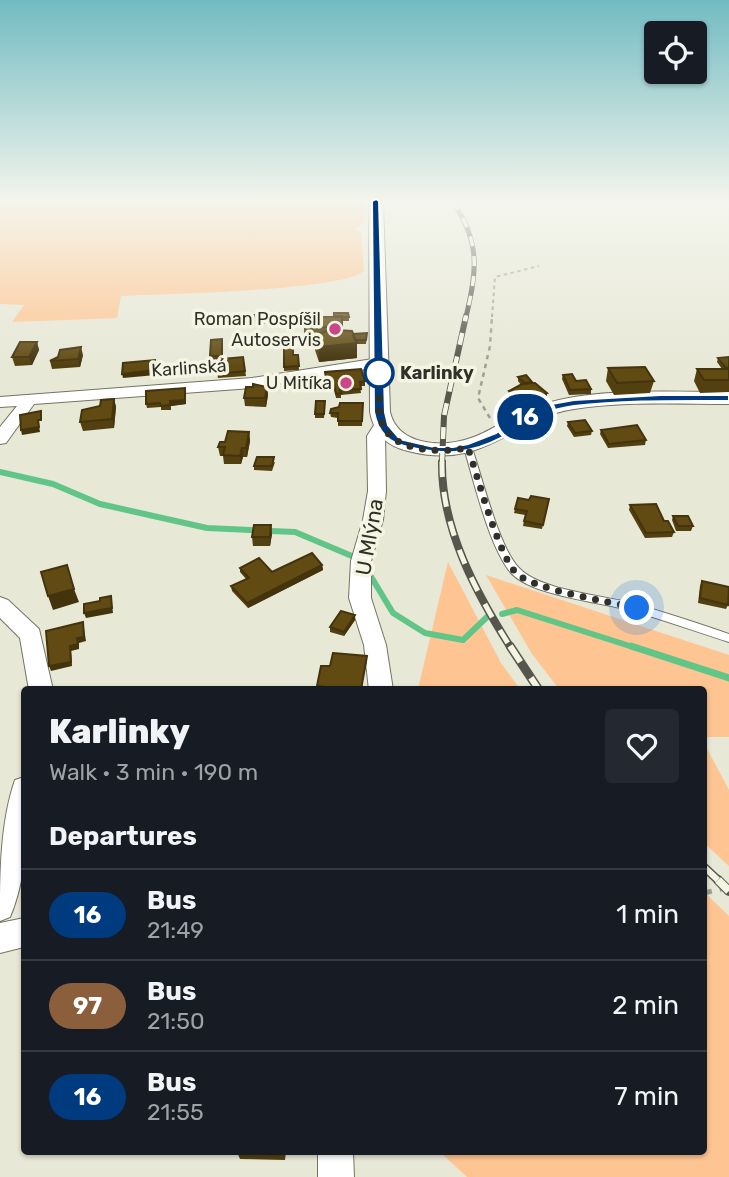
<!DOCTYPE html>
<meta charset="utf-8">
<style>
:root{--surface:#171b24;--page:#242831;--text:#f1f3f6;--muted:#9ea1a6;--line:#363941}
body{margin:0;font-family:Rubik,sans-serif;background:var(--page);color:var(--text);height:100vh;display:flex;flex-direction:column;font-size:26px;white-space:nowrap}
*{box-sizing:border-box;margin:0}
p{font-size:23px;color:var(--muted)}
.icon{flex:none;width:38px;height:38px;fill:none;stroke:currentColor;stroke-width:2;stroke-linecap:round;stroke-linejoin:round}
.map{position:relative;flex:1;overflow:hidden}
.side{position:absolute;left:21px;top:686px;width:686px;height:469px;display:flex;flex-direction:column;background:var(--surface);border-radius:7px;box-shadow:0 2px 5px #0004}
.side>*{flex:none}
.badge{padding:0 14px;border-radius:23px;font-size:24px;line-height:46px}
.fabs{position:absolute;left:644px;top:21px;display:grid;gap:14px}
.fabs a{display:grid;place-items:center;width:63px;height:63px;border-radius:7px;background:var(--surface);box-shadow:0 2px 5px #0004;font-size:35px}
.you{position:absolute;width:35px;height:35px;margin:-18px;border:5px solid #fff;border-radius:50%;background:#1a73e8;box-shadow:0 0 0 10px #1a73e833}
.map>.badge{position:absolute;translate:-50% -50%;box-shadow:0 0 0 4px #fff}
h2{padding:0 28px;font-size:26px;line-height:63px}
.round{display:grid;place-items:center;flex:none;width:74px;height:74px;border-radius:7px;background:var(--page)}
.overview{display:flex;align-items:center;justify-content:space-between;height:119px;padding:0 28px}
h1{font-size:33px;font-weight:800;line-height:52px}
ul{padding:0;list-style:none}
li{display:flex;align-items:center;gap:21px;height:91px;padding:0 28px;border-top:2px solid var(--line)}
li div{flex:1}
li b{display:block;font-size:26px}
li em{font-style:normal}
li .badge{min-width:77px;font-weight:700;text-align:center}
.map>svg:first-child{display:block}
</style>
<div class="map">
<svg width="729" height="1177" viewBox="0 0 729 1177">
<rect width="100%" height="100%" fill="#e7e8d6"/>
<path fill="#fec592" d="M0,201h365l-1,22 -10,6 7,3 3,39c-22,20 -204,23 -243,25l-4,22 -105,4 12,-17 -24,-1z
M448,562l53,101 19,26h-102z
M486,575l243,80v82h-25v-47l-145,-1 -27,-35z
M704,743l25,47v76l-25,-23z
M704,892l25,24v261h-262l-27,-25h264z"/>
<g fill="none" stroke-linecap="round" stroke-linejoin="round">
<path stroke="#62c588" stroke-width="6" d="M0,472l53,12 47,20 107,24 88,4 64,27
M367,570l26,43 32,20 38,7 24,-23
M502,614l15,-4 119,38"/>
<path stroke="#62c588" stroke-width="7" d="M631,646l98,32"/>
<defs>
<path id="service" d="M468,445l4,3c10,29 27,100 47,120 20,22 82,27 112,35 33,9 66,20 98,31v8c-32,-10 -64,-22 -97,-31 -31,-9 -100,-15 -121,-38 -22,-26 -37,-92 -47,-125z"/>
<path id="minor" d="M379,358l5,2 3,3 -3,3 -132,22 -218,16 -28,39 -6,1v-17l17,-21 -17,1v-10l252,-19z
M382,421l8,5 -5,10 1,55 -3,29 -12,41v37l15,47 7,45h-24l-5,-45 -15,-47 2,-37 12,-41 5,-29 -1,-55 9,-14z
M0,597l8,3 31,29 14,61h-24l-9,-52 -20,-20z
M24,777c4,43 4,99 -14,140l-10,4c0,-46 0,-98 15,-141z
M24,918v29l-24,6v-30z
M318,1152h35l1,25h-36z"/>
<path id="tertiary" d="M369,201h14l7,211c8,34 53,36 81,26 18,-6 34,-18 52,-26 16,-8 34,-12 51,-15 51,-8 104,-5 155,-5v12c-51,0 -104,-3 -155,5 -65,10 -88,62 -166,42 -21,-5 -34,-17 -38,-39z"/>
</defs>
<use href="#service" stroke="#747464" stroke-width="2"/>
<use href="#minor" stroke="#747464" stroke-width="2"/>
<use href="#tertiary" stroke="#747464" stroke-width="2"/>
<path stroke="#9f9f92" stroke-width="2" stroke-dasharray="3.5 3.5" stroke-linecap="butt" d="M492,317l3,-40 44,-11"/>
<path stroke="#9f9f92" stroke-width="2.5" stroke-dasharray="4.5 4.5" stroke-linecap="butt" d="M490,418l-12,-20 12,-52 2,-30"/>
<path stroke="#9f9f92" stroke-width="5" stroke-dasharray="8 8" stroke-linecap="butt" d="M704,893l25,-6"/>
<use href="#service" fill="#fff" fill-rule="evenodd"/>
<use href="#minor" fill="#fff" fill-rule="evenodd"/>
<use href="#tertiary" fill="#fff" fill-rule="evenodd"/>
<defs>
<path id="rail-far4" d="M452,201c29,41 25,70 14,116"/>
<path id="rail-far3" d="M442,463l2,-47 22,-100"/>
<path id="rail-far2" d="M442,462c-1,66 34,131 69,186"/>
<path id="rail-far1" d="M510,646l29,44
M704,867l16,15"/>
<path id="rail" d="M718,880l11,11"/>
</defs>
<use href="#rail-far4" stroke="#56564d" stroke-width="5"/>
<use href="#rail-far3" stroke="#56564d" stroke-width="6"/>
<use href="#rail-far2" stroke="#56564d" stroke-width="8"/>
<use href="#rail-far1" stroke="#56564d" stroke-width="9"/>
<use href="#rail" stroke="#56564d" stroke-width="10"/>
<use href="#rail-far4" stroke="#f5f5e3" stroke-width="3.5" stroke-dasharray="10" stroke-linecap="butt"/>
<use href="#rail-far3" stroke="#f5f5e3" stroke-width="4.5" stroke-dasharray="12" stroke-linecap="butt"/>
<use href="#rail-far2" stroke="#f5f5e3" stroke-width="5" stroke-dasharray="15" stroke-linecap="butt"/>
<use href="#rail-far1" stroke="#f5f5e3" stroke-width="6" stroke-dasharray="19" stroke-linecap="butt"/>
<use href="#rail" stroke="#f5f5e3" stroke-width="8" stroke-dasharray="24" stroke-linecap="butt"/>
</g>
<path fill="#534010" d="M266,315l-1,9h-13v-4z
M349,317v4h-7v9l11,5 14,-2 -1,11h-9v14l-38,4 -4,-12v-15h-11v-17z
M222,339v20l21,-2 3,19 -28,2 -1,-5h-5l-2,-17z
M37,342l2,8 -7,15 -17,1 -3,-9z
M284,348l9,7h5l1,15 -15,1z
M83,355l-3,12 -28,2 -2,-8z
M729,357v35l-29,1 -6,-12 3,-12h25l-5,-7 1,-4z
M608,368l46,13 -4,12 -36,2 -8,-14z
M325,372l40,9v5h-5l1,7 -20,2v3h-5l-2,-10 -7,1z
M563,375l28,14v5l-22,1 -7,-16z
M518,377l14,5v2l15,9v5l-27,7 -12,-10 1,-4 12,-6 -3,-4z
M267,387l1,8 -2,12 -21,-1 -1,-8z
M186,392v12l-15,2v4h-10v-3l-14,1 -1,-4z
M114,399l2,8 -2,21 -31,3 -3,-9 20,-16z
M363,403l-1,23h-24v-8l-7,-1 -1,-4z
M325,405l-1,13h-9v-4z
M568,422l24,9 -1,4 -17,2 -7,-11z
M601,430l45,10 -1,5 -37,3 -8,-14z
M249,432l1,9 -3,16h-4l-2,7h-17l-1,-8h-3l-2,-9z
M275,462l-3,9 -18,-1v-4z
M549,499l-7,30 -19,-3 2,-11 -11,-2 1,-4 14,-9z
M630,505l34,16 10,11 -2,5 -27,1 -16,-28z
M673,516l20,10 -2,5h-15l-4,-11z
M272,534l-2,12h-17l-1,-9z
M322,565l1,5 -75,38 -16,-17 -1,-5 15,-7 -6,-7v-4l32,4z
M702,581l26,24 -2,4 -28,-6 2,-17z
M355,615v5l-11,16 -14,-4v-5z
M367,661l-6,29h-44v-4l13,-20z
M237,1152h49l-1,8 -45,-1z"/>
<path fill="#44340d" d="M37,342l2,8 -7,15 -3,-8z
M357,343v15l-38,4v-15z
M81,347l2,8 -3,12 -2,-8z
M155,360l1,15 -33,3 -1,-4z
M267,387l1,8 -2,12 -1,-9z
M186,392v12l-15,2 -1,-5z
M547,393v5l-27,7 1,-4z
M114,399l2,8 -2,21 -2,-9z
M38,420l2,12 -18,3 -1,-5z
M249,432l1,9 -3,16 -1,-9z
M242,448l1,9 -2,7 -1,-8z
M271,525l1,9 -2,12v-9z
M322,565l1,5 -75,38 -1,-5z
M74,589l5,13 -26,8 -5,-14z
M111,596l2,17 -27,5 -2,-5z
M355,615v5l-11,16v-4z
M83,622l3,19 -7,2v6l-8,2 1,15 -21,5 -2,-5 28,-28z"/>
<path fill="#614b13" stroke="#44340d" stroke-width="2" d="M334,313h14l1,4h-15z
M253,315h13l-1,5h-13z
M342,316v11h-39l1,-9z
M336,327l1,3 15,1 5,12 -38,4 -4,-12 13,-4 -1,-3z
M367,333l-1,7h-11l-2,-5v-1z
M222,339v17h-12l1,-16z
M20,342h17l-8,15h-17z
M81,347l-3,12 -28,2 8,-4 2,-7z
M284,348h9v7h5l1,11 -15,1z
M243,357l2,14 -28,3v-5h-5l-1,-9z
M729,357v11h-3l-8,-10z
M155,360v10l-33,4 1,-11z
M645,367l9,14 -37,2 -9,-15z
M361,369l4,12 -5,1 1,7 -21,1 1,3 -5,1 -2,-10h-7l-2,-12z
M697,369h32v11h-25z
M572,374l4,7 10,-1 5,9 -21,1 -7,-15z
M526,375l6,7 -7,1 -7,-6z
M535,383l12,10 -26,8 -12,-10 13,-7z
M253,384l14,3 -2,11h-21l2,-11h7z
M185,388v12l-15,1v4l-9,1 -1,-3 -14,1v-13z
M114,399l-2,20 -32,3 2,-12 18,-4 1,-6z
M316,401h9l-1,13h-9z
M340,403h23l-1,18h-24v-8h-8l1,-4 8,-2z
M41,411v9h-3l1,7 -18,3 -1,-15z
M585,420l7,11 -17,2 -7,-11z
M637,425l9,15 -37,4 -8,-14z
M228,431l21,1 -3,16h-4l-2,8 -17,-1 2,-8h-7l2,-5h5z
M257,457h17l-2,9h-18z
M531,496l18,3 -6,26 -19,-4 3,-10 -12,-2 3,-11 11,2z
M656,504l8,17h4l6,11 -28,1 -16,-28z
M673,516h15l5,10h-15z
M254,525h17l-1,12h-18z
M312,553l10,12 -75,38 -16,-17 18,-8 -9,-10 19,-10 13,14z
M67,565l7,24 -26,7 -7,-24z
M702,581l27,6 -1,18 -28,-7z
M111,596l1,12 -28,5v-9l16,-3v-3z
M341,611l14,4 -11,17 -14,-5z
M83,622l1,15 -7,1 1,6 -8,2 1,16 -22,4 -3,-35z
M333,653l34,3 -6,34h-27l1,-2 -18,-2 4,-20h9z
M237,1152h47v2l-47,-1z"/>
<linearGradient id="sky" x2="0" y2="1"><stop stop-color="#72bbc2"/><stop offset="0.55" stop-color="#f4f5ed"/><stop offset="1" stop-color="#f4f5ed" stop-opacity="0"/></linearGradient>
<rect width="729" height="366" fill="url(#sky)"/>
<path fill="#003b80" stroke="#fff" stroke-width="2" d="M376,199l3,2 6,211 3,13 12,14 34,8h19l15,-3 28,-11 22,-17 28,-11 28,-5 86,-5h69v6c-52,0 -104,-1 -155,5 -37,5 -44,17 -73,32 -32,17 -59,17 -93,9 -20,-4 -30,-15 -34,-35l-2,-211z"/>
<g fill="none" stroke-linecap="round" stroke-linejoin="round">
<path stroke="#30302a" stroke-width="7" stroke-dasharray="0 12.6" d="M379,373c2,6 -1,28 1,41 4,39 58,39 88,34 9,26 31,110 49,126 21,17 91,27 120,34"/>
</g>
<g fill="#cc4687" stroke="#f5f5e3" stroke-width="2.5">
<circle cx="335" cy="329" r="7"/>
<circle cx="346" cy="383" r="7"/>
</g>
<circle fill="#fff" stroke="#003b80" stroke-width="3.5" cx="379" cy="373" r="14"/>
<g text-anchor="middle" dominant-baseline="central" stroke-width="7" stroke-linejoin="round" paint-order="stroke">
<g font-size="18" fill="#30302a" stroke="#f5f5e3" text-anchor="end">
<text x="321" y="319">Roman Pospíšil<tspan x="321" dy="21">Autoservis</tspan></text>
<text x="332" y="383">U Mitíka</text>
</g>
<g font-size="18" fill="#30302a" stroke="#f5f5e3">
<text transform="translate(189 368) rotate(-4)">Karlinská</text>
</g>
<g font-size="18" font-weight="bold" fill="#30302a" stroke="#f5f5e3" text-anchor="start">
<text x="400" y="373">Karlinky</text>
</g>
<g font-size="21" fill="#30302a" stroke="#f5f5e3">
<text transform="translate(369 537) rotate(-80)">U Mlýna</text>
</g>
</g>
</svg>
<div class="fabs">
<a><svg class="icon" aria-label="locate" viewBox="0 0 24 24"><circle cx="12" cy="12" r="6"/><path d="M12 2v4M12 18v4M2 12h4M18 12h4"/></svg></a>
</div>
<div class="you" style="left:637px;top:608px"></div>
<b class="badge" style="left:525px;top:417px;background:#003b80;color:#fff">16</b>
<section class="side">
<div class="overview"><div><h1>Karlinky</h1><p>Walk · 3 min · 190 m</p></div><a class="round"><svg class="icon" aria-label="heart" viewBox="0 0 24 24"><path d="M12 20l-8-8c-3-5 5-10 8-4 3-6 11-1 8 4z"/></svg></a></div>
<h2>Departures</h2>
<ul>
<li><span class="badge" style="background:#003b80;color:#fff">16</span><div><b>Bus</b><p>21:49</p></div><em>1 min</em></li>
<li><span class="badge" style="background:#8b5e3c;color:#fff">97</span><div><b>Bus</b><p>21:50</p></div><em>2 min</em></li>
<li><span class="badge" style="background:#003b80;color:#fff">16</span><div><b>Bus</b><p>21:55</p></div><em>7 min</em></li>
</ul>
</section>
</div>
